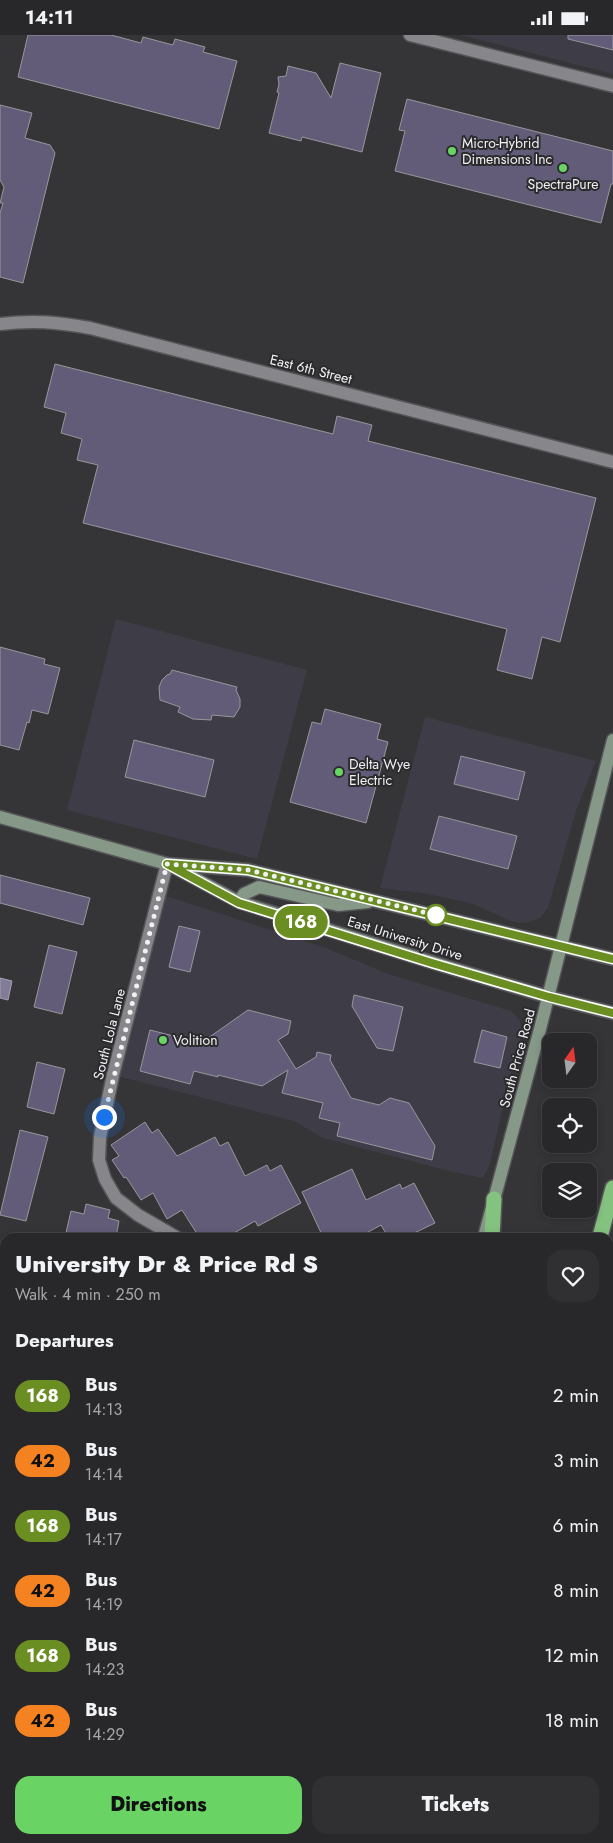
<!DOCTYPE html>
<meta charset="utf-8">
<style>
:root{--surface:#28282a;--page:#303032;--text:#f1f3f6;--muted:#a5a6a8;--line:#444447;--accent:#69d364}
body{margin:0;font-family:Jost,sans-serif;background:var(--page);color:var(--text);height:100vh;display:flex;flex-direction:column;font-size:19px;white-space:nowrap}
*{box-sizing:border-box;margin:0}
p{font-size:16px;color:var(--muted)}
.icon{flex:none;width:28px;height:28px;fill:none;stroke:currentColor;stroke-width:2;stroke-linecap:round;stroke-linejoin:round}
.map{position:relative;flex:1;overflow:hidden}
.drawer{position:absolute;left:0px;top:1198px;width:614px;height:611px;display:flex;flex-direction:column;background:var(--surface);border-radius:15px 15px 0 0;box-shadow:0 2px 8px #0003,0 0 0 1px var(--line)}
.drawer>*{flex:none}
.badge{padding:0 10px;border-radius:16px;font-size:18px;line-height:32px}
.needle{width:32px;rotate:14deg}
.controls{position:absolute;left:542px;top:998px;display:grid;gap:10px}
.controls a{display:grid;place-items:center;width:55px;height:55px;border-radius:10px;background:var(--surface);box-shadow:0 2px 8px #0003,0 0 0 1px var(--line);font-size:25px}
.you{position:absolute;width:25px;height:25px;margin:-12px;border:4px solid #fff;border-radius:50%;background:#1a73e8;box-shadow:0 0 0 8px #1a73e833}
.map>.badge{position:absolute;translate:-50% -50%;box-shadow:0 0 0 2px #fff}
h2{padding:0 15px;font-size:19px;line-height:45px}
.round{display:grid;place-items:center;flex:none;width:52px;height:52px;border-radius:15px;background:var(--page)}
.overview{display:flex;align-items:center;justify-content:space-between;height:85px;padding:0 15px}
h1{font-size:24px;font-weight:800;line-height:38px}
.action{display:flex;gap:10px;margin-top:auto;padding:10px 15px}
.action a{flex:1;height:58px;border-radius:15px;background:var(--accent);color:#111;font-size:20px;font-weight:800;line-height:58px;text-align:center}
.action a+a{background:var(--page);color:var(--text)}
ul{padding:0;list-style:none}
li{display:flex;align-items:center;gap:15px;height:65px;padding:0 15px}
li div{flex:1}
li b{display:block;font-size:19px}
li em{font-style:normal}
li .badge{min-width:55px;font-weight:700;text-align:center}
.status{display:flex;justify-content:space-between;align-items:center;height:35px;padding:0 25px;background:var(--surface);direction:ltr}
.status svg{height:14px;fill:currentColor}
.map>svg:first-child{display:block}
</style>
<div class="status"><b>14:11</b><svg viewBox="0 0 49 12"><path d="M0 12V9h3v3zM5 12V6h3v6zM10 12V3h3v9zM15 12V0h3v12zM26 1h20v11H26zM47 4h2v5h-2z"/></svg></div>
<div class="map">
<svg width="613" height="1808" viewBox="0 0 613 1808">
<rect width="100%" height="100%" fill="#353538"/>
<path fill="#3e3c46" d="M461,0h152v39z
M116,584l191,51 -50,189 -190,-49z
M425,682l171,44 -19,47 -29,100 -8,10 -11,4 -9,1 -9,-2 -41,-18 -47,-10 -43,-5z
M160,859l166,54 65,27 120,36 8,8 3,11 -18,71 -14,63 -7,14 -34,-7 -126,-33 -29,-17 -181,-46z"/>
<path fill="#425140" d="M5,1221v197l-5,20v-216z
M0,1505l5,2v146l-5,-1z"/>
<path fill="#837c99" stroke="#a49fb4" d="M0,943l12,3 -4,19 -8,-2z"/>
<path fill="#635c78" stroke="#98979b" d="M28,0h83l30,8 2,-6 30,8 2,-6 30,8 -2,5 34,9 -18,68 -201,-52z
M568,0h45v15l-45,-11z
M340,28l41,10 -19,79 -60,-15 -1,4 -32,-8 10,-40 -2,-1 2,-8 -1,-7 8,-1 2,-10 28,7 15,25z
M407,64l206,52v33h-2l-10,39 -206,-52 10,-40 -6,-1z
M0,70l32,8 -7,25 25,7 5,8 -32,130 -23,-6v-64l3,-10h-3l4,-16 -4,-7z
M55,329l278,70 4,-18 35,9 -4,16 228,57 -36,144 -18,-5 -10,42 -35,-9 10,-41 -424,-106 15,-58 -21,-5 5,-21 -21,-6 5,-20 -22,-6z
M0,612l45,12 -1,5 16,4 -12,46 -16,-4 -3,13 -2,-1 -8,28 -19,-5z
M172,635l65,17 -1,3 4,9v8l-6,10 -22,-2 -1,5 -18,-1 -15,-7 2,-5 -20,-7 -1,-13 3,-7 5,-5 3,-1z
M325,674l56,15 -4,15 11,3 -22,81 -76,-21 22,-80 9,2z
M134,705l80,20 -9,37 -80,-20z
M461,721l64,16 -7,28 -64,-16z
M439,781l78,20 -9,33 -78,-20z
M0,840l90,23 -7,27 -83,-22z
M179,891l21,5 -10,41 -21,-5z
M49,910l28,7 -15,62 -28,-7z
M354,960l49,12 -10,44 -16,-3 -25,-42z
M248,975l43,11 -3,13 -10,6 18,29 20,-12 1,-5 14,3 -1,5 21,38 28,7 11,-7 19,5 26,43 -3,14 -95,-24 3,-13 -21,-5 4,-15 -41,-10 6,-23 -26,16 -44,-11v2l-24,-6 -4,13 -50,-13 10,-41 51,13z
M482,995l25,7 -7,31 -26,-6z
M37,1027l28,7 -11,45 -27,-7z
M145,1087l7,11 6,-4 19,27 38,-19 5,9 8,-4 17,34 22,-11 3,6 11,-6 20,38 -43,23 -3,-5 -28,16h-28l-17,-27 -15,9 -14,-26 -12,7 -15,-23 -2,1 -12,-18 7,-4 -8,-11z
M20,1095l28,7 -22,84 -26,-6z
M352,1134l14,31 34,-16 2,5 12,-6 21,40 -29,14h-18l-7,-12 -22,12h-36l-21,-45z
M86,1169l24,6 -2,8 11,3 -3,16h-51l6,-26 13,3z"/>
<g fill="none" stroke-linecap="round" stroke-linejoin="round">
<defs>
<path id="minor" d="M410,0l203,51
M0,289c33,-4 57,-2 90,4l523,134
M167,829l-54,211 -13,62 -1,23 6,19 11,19 22,17 38,22
M0,1671l5,1
M529,1804l17,4
M119,1808l1,-4
M314,1808l1,-4"/>
<path id="secondary" d="M0,782l167,47 81,6 365,89
M172,831l67,36 205,64 105,31 64,16
M239,867l5,-8 15,-7 79,18 30,-3
M484,1202l56,-208 73,-289
M334,1808l1,-4"/>
<path id="motorway" d="M492,1202l2,-38
M600,1202l13,-49
M609,1407l4,-16
M609,1665l4,-9
M397,1808v-4
M439,1808l1,-4
M510,1808l1,-4
M548,1808l1,-4"/>
</defs>
<use href="#minor" stroke="#545356" stroke-width="15"/>
<use href="#secondary" stroke="#545356" stroke-width="15"/>
<use href="#motorway" stroke="#545356" stroke-width="18"/>
<use href="#minor" stroke="#87868a" stroke-width="12"/>
<use href="#secondary" stroke="#869887" stroke-width="12"/>
<use href="#motorway" stroke="#84c27f" stroke-width="15"/>
</g>
<g fill="none" stroke-linecap="round" stroke-linejoin="round">
<defs>
<path id="line" d="M613,924l-365,-89 -81,-6 72,39 193,60 117,34 64,16"/>
</defs>
<use href="#line" stroke="#fff" stroke-width="11"/>
<use href="#line" stroke="#6b8e23" stroke-width="8"/>
<path stroke="#f1f0f3" stroke-width="5" stroke-dasharray="0 9" d="M104,1082l63,-253 81,6 188,45"/>
</g>
<g fill="#69d364" stroke="#2b2b2e" stroke-width="2">
<circle cx="452" cy="116" r="5"/>
<circle cx="563" cy="133" r="5"/>
<circle cx="339" cy="737" r="5"/>
<circle cx="163" cy="1005" r="5"/>
</g>
<circle fill="#fff" stroke="#6b8e23" stroke-width="2.5" cx="436" cy="880" r="10"/>
<g text-anchor="middle" dominant-baseline="central" stroke-width="4" stroke-linejoin="round" paint-order="stroke">
<g font-size="14" fill="#f1f0f3" stroke="#2b2b2e" text-anchor="start">
<text x="462" y="108">Micro-Hybrid<tspan x="462" dy="16">Dimensions Inc</tspan></text>
<text x="563" y="149" text-anchor="middle">SpectraPure</text>
<text x="349" y="729">Delta Wye<tspan x="349" dy="16">Electric</tspan></text>
<text x="173" y="1005">Volition</text>
</g>
<g font-size="14" fill="#f1f0f3" stroke="#2b2b2e">
<text transform="translate(311 334) rotate(14)">East 6th Street</text>
<text transform="translate(405 903) rotate(17)">East University Drive</text>
<text transform="translate(109 999) rotate(-76)">South Lola Lane</text>
<text transform="translate(517 1023) rotate(-75)">South Price Road</text>
</g>
</g>
</svg>
<div class="controls">
<a><svg class="needle" viewBox="-14 -14 28 28"><path d="M0-13l5 13h-10z" fill="#e53935"/><path d="M0 13l5-13h-10z" fill="#a5a6a8"/></svg></a>
<a><svg class="icon" aria-label="locate" viewBox="0 0 24 24"><circle cx="12" cy="12" r="6"/><path d="M12 2v4M12 18v4M2 12h4M18 12h4"/></svg></a>
<a><svg class="icon" aria-label="layers" viewBox="0 0 24 24"><path d="M12 4l9 5-9 5-9-5zM3 14l9 5 9-5"/></svg></a>
</div>
<div class="you" style="left:104px;top:1082px"></div>
<b class="badge" style="left:301px;top:887px;background:#6b8e23;color:#fff">168</b>
<section class="drawer">
<div class="overview"><div><h1>University Dr &amp; Price Rd S</h1><p>Walk · 4 min · 250 m</p></div><a class="round"><svg class="icon" aria-label="heart" viewBox="0 0 24 24"><path d="M12 20l-8-8c-3-5 5-10 8-4 3-6 11-1 8 4z"/></svg></a></div>
<h2>Departures</h2>
<ul>
<li><span class="badge" style="background:#6b8e23;color:#fff">168</span><div><b>Bus</b><p>14:13</p></div><em>2 min</em></li>
<li><span class="badge" style="background:#f58220;color:#111">42</span><div><b>Bus</b><p>14:14</p></div><em>3 min</em></li>
<li><span class="badge" style="background:#6b8e23;color:#fff">168</span><div><b>Bus</b><p>14:17</p></div><em>6 min</em></li>
<li><span class="badge" style="background:#f58220;color:#111">42</span><div><b>Bus</b><p>14:19</p></div><em>8 min</em></li>
<li><span class="badge" style="background:#6b8e23;color:#fff">168</span><div><b>Bus</b><p>14:23</p></div><em>12 min</em></li>
<li><span class="badge" style="background:#f58220;color:#111">42</span><div><b>Bus</b><p>14:29</p></div><em>18 min</em></li>
</ul>
<div class="action"><a>Directions</a><a>Tickets</a></div>
</section>
</div>
